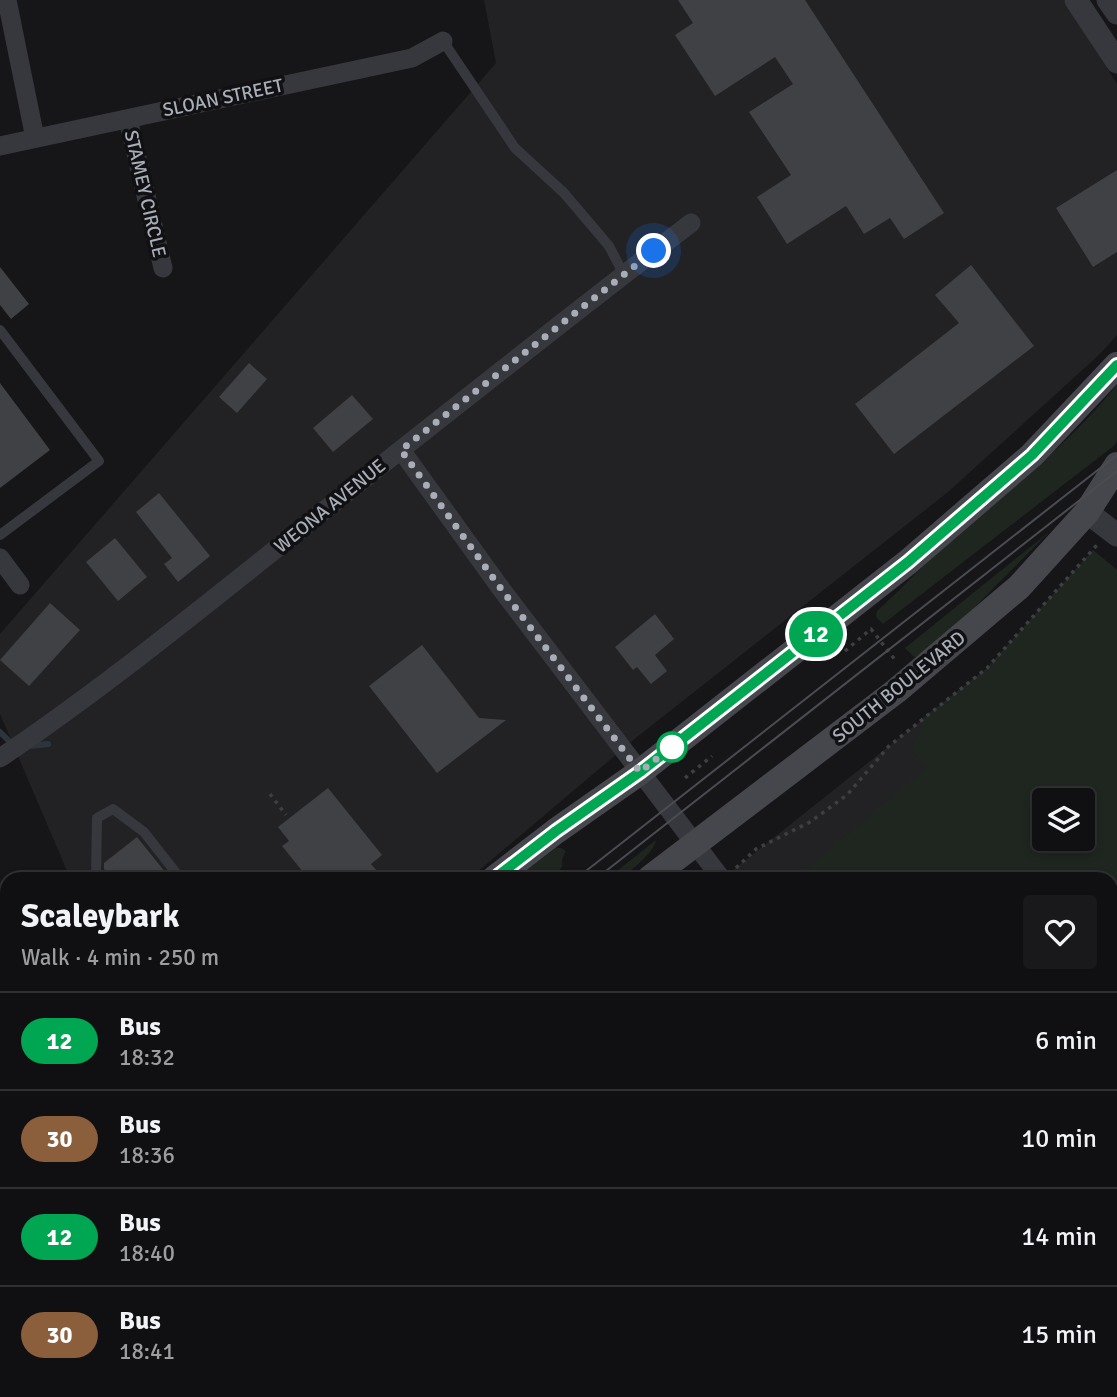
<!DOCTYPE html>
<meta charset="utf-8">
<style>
:root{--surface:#101012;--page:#19191b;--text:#f1f3f6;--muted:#9c9d9f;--line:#303032}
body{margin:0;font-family:Signika,sans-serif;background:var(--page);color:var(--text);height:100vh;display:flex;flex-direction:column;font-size:26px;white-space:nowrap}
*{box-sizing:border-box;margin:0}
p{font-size:23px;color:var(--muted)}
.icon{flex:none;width:38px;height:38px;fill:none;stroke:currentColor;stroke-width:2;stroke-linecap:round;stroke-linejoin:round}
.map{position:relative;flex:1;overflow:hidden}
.drawer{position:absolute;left:0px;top:872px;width:1118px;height:527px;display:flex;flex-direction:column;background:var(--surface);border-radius:21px 21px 0 0;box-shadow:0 4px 10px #0003,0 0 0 2px var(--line)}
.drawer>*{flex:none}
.badge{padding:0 14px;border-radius:23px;font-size:24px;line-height:46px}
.buttons{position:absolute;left:1032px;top:788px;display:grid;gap:14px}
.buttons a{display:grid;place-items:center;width:63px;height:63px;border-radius:7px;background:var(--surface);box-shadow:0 4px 10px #0003,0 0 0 2px var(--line);font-size:35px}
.you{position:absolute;width:35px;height:35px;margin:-18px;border:5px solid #fff;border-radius:50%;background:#1a73e8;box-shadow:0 0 0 10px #1a73e833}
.map>.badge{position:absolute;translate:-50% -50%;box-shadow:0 0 0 4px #fff}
.round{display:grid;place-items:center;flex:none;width:74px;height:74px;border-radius:7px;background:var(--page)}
.headline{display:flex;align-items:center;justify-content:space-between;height:119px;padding:0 21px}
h1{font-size:33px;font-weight:700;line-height:52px}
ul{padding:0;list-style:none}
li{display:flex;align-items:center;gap:21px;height:98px;padding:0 21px;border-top:2px solid var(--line)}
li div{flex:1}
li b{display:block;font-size:26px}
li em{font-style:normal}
li .badge{min-width:77px;font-weight:700;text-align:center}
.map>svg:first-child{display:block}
</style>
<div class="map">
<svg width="1117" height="1397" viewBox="0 0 1117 1397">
<rect width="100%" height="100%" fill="#161618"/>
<path fill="#222225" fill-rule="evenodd" d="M484,0h580l53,84v251l-17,19 -152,138 -311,245 -167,141h-400l-70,-164v-80l496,-571z
M1093,550l24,20v627l-6,4v-323h-388l264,-210zM1045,800h38v38h-38z
M7,917v319l-7,5v-321z
M215,1391h646l-6,6h-635z"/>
<path fill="#1e261f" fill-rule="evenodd" d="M1117,384v56l-2,5 -232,179 -7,-7 1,-6c27,-24 51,-52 78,-75 55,-49 117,-93 162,-152z
M1050,531l-79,80 -52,44 -5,2 -9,-9z
M1093,550l24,20v414l-6,5v-111h-328l-5,-4 32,-9 117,-98 -16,-17 11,-23 1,-9 64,-50zM1045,800h38v38h-38z
M656,840c-1,11 -26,33 -37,38 -2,1 -8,0 -11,0z
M556,848h5l5,3 -4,8v8l-9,11h-37z"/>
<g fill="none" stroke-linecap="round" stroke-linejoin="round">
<path stroke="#2c353c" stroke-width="6" d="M0,732l12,12
M29,746l19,-2"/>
</g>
<path fill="#404145" d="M678,0h127l139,213 -40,26 -14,-21 -26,16 -18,-28 -59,38 -30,-47 34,-22 -42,-63 44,-28 -18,-27 -60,39 -40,-61 18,-12z
M1117,170v82l-24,15 -37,-59z
M971,265l63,81 -140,108 -39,-50 104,-81 -24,-28z
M0,267l29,37 -18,15 -11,-14z
M249,363l18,16 -30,34 -18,-16z
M0,383l50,67 -50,38z
M352,395l21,24 -40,33 -20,-24z
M159,493l51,63 -32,26 -14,-18 8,-6 -36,-46z
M115,538l32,39 -29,24 -32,-39z
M50,603l30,27 -51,56 -29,-26z
M655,614l19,25 -19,16 12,16 -16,13 -14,-17 -4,3 -18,-23z
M422,645l57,73 27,2 -69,53 -68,-87z
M328,788l54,67 -11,9 12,14h-75l-26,-32 7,-5 -11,-14z
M137,837l33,41h-59l-7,-9v-6z"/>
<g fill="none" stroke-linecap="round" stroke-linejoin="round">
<path stroke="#3d3f44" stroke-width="3.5" stroke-dasharray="3.5 5" stroke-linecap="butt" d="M845,651l26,-22 25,32
M685,778l27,-22
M270,794l16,21
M736,868l20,-19 54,-27 37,-27 42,-49 98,-78 110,-123
M329,1391l8,6
M56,1397l7,-6"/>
<path stroke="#37383d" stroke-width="10" d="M443,41l72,107 49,45 45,53 15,29
M0,330l99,131 -99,74
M96,878l1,-60 16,-9 31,23 36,46
M0,972l7,-4
M768,1397l7,-6"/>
<path stroke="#37383d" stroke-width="19" d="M7,0l28,138
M128,119l35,149
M0,146l412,-88 31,-17
M401,450l98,136 222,292
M0,558l20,27
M0,758c108,-73 209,-156 311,-237 126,-100 252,-200 380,-298
M0,1219l7,15
M257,1391l4,6
M163,1397l7,-6
M395,1397l2,-6"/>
<path stroke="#37383d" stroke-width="23" d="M1076,0l41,62
M1108,0l9,13
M1087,512l30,23
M1111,1252l6,-4
M908,1397l6,-6"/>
<path stroke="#45474d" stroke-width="26" d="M495,878l61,-47 84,-59 268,-210 124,-107 85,-90
M650,878l246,-187 123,-104 68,-75 30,-47
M0,1276l7,-6
M0,1392l7,-5"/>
<path stroke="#4a4c52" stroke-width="2" d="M577,878l540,-423
M597,878l520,-407
M0,1330l7,-6
M0,1348l7,-6"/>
</g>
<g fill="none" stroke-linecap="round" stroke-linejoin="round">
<defs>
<path id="line" d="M495,878l61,-47 84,-59 268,-210 124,-107 85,-90"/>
</defs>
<use href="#line" stroke="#fff" stroke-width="16"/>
<use href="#line" stroke="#00a651" stroke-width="10"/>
<path stroke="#a8adb8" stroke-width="7" stroke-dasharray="0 12.6" d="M654,251l-253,199 98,136 141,186 34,-27 -2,2"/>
</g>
<circle fill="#fff" stroke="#00a651" stroke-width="3.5" cx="672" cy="747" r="14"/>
<g text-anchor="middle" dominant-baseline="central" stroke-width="7" stroke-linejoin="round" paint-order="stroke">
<g font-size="19" fill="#a8adb8" stroke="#111113">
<text transform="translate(223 98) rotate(-12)">SLOAN STREET</text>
<text transform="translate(145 194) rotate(77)">STAMEY CIRCLE</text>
<text transform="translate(330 506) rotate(-39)">WEONA AVENUE</text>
<text transform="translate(899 687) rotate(-39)">SOUTH BOULEVARD</text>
</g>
</g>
</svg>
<div class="buttons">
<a><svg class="icon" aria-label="layers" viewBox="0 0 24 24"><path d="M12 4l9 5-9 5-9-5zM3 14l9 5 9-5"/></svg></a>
</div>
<div class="you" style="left:654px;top:251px"></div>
<b class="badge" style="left:816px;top:634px;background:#00a651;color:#fff">12</b>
<section class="drawer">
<div class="headline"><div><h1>Scaleybark</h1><p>Walk · 4 min · 250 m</p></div><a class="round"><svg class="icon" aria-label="heart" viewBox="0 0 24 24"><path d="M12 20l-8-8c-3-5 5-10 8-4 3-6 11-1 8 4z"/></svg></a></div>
<ul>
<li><span class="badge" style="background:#00a651;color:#fff">12</span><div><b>Bus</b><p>18:32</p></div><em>6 min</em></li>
<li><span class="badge" style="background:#8b5e3c;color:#fff">30</span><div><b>Bus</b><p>18:36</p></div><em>10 min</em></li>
<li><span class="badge" style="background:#00a651;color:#fff">12</span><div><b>Bus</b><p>18:40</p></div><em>14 min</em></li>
<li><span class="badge" style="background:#8b5e3c;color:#fff">30</span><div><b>Bus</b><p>18:41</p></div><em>15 min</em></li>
</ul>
</section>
</div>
